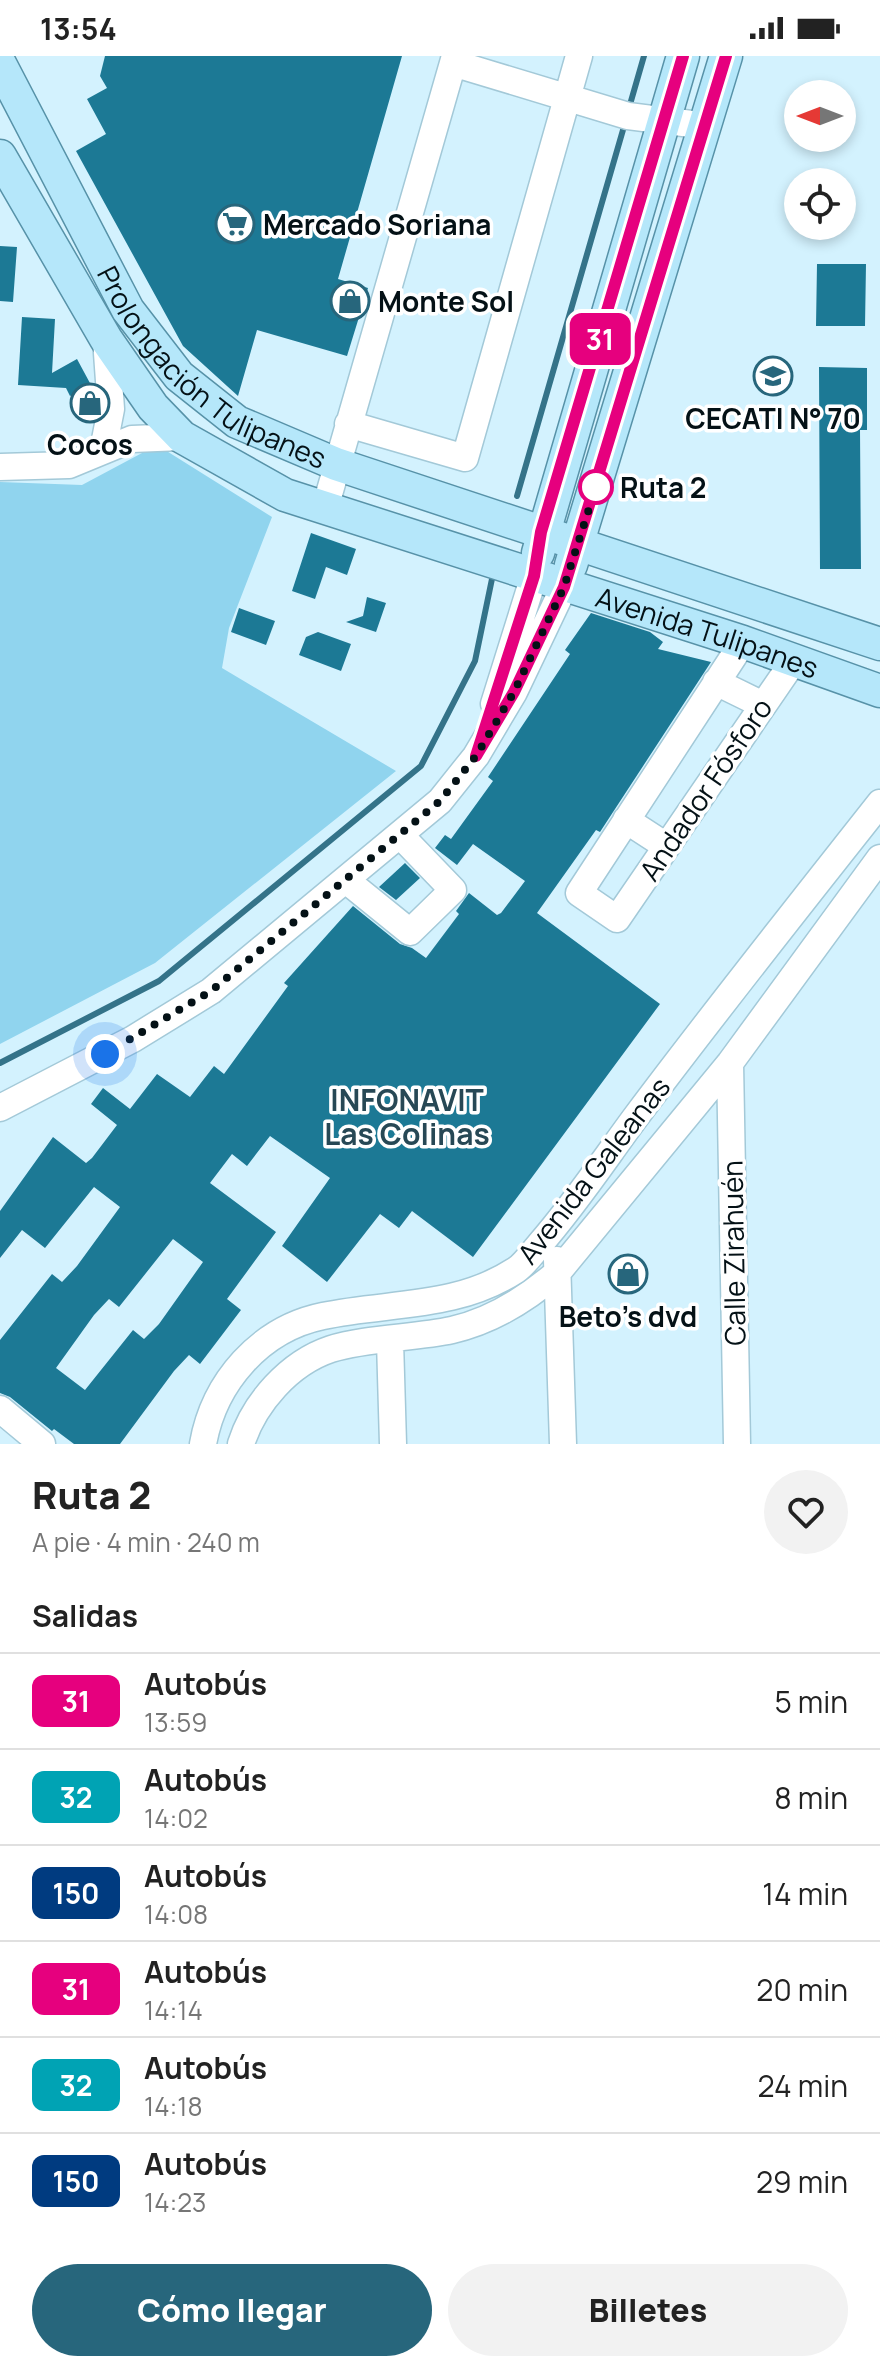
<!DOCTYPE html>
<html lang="es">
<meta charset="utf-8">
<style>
:root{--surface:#fff;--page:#f2f2f2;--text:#222;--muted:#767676;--line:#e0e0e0;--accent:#27667c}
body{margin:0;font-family:Manrope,sans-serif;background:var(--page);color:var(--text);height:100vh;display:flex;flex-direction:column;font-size:30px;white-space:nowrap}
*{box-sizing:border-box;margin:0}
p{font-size:26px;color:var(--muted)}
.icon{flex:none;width:44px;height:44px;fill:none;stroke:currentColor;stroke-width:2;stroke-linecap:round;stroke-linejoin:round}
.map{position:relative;height:1388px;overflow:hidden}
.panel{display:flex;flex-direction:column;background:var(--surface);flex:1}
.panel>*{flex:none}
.badge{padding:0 16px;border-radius:12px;font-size:28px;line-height:52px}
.needle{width:52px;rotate:270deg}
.controls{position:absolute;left:784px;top:24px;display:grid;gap:16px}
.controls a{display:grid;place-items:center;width:72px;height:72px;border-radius:50%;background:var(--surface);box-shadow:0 4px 12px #0003;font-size:40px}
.you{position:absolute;width:40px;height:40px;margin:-20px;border:6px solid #fff;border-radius:50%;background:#1a73e8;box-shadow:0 0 0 12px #1a73e833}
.map>.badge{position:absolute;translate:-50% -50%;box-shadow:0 0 0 4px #fff}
h2{padding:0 32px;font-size:30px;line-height:72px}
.round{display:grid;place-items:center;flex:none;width:84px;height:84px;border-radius:42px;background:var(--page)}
.head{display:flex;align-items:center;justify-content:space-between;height:136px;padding:0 32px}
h1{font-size:38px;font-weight:800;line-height:60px}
.action{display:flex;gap:16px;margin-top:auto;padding:16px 32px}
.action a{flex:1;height:92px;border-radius:48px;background:var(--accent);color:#fff;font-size:32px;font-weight:800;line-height:92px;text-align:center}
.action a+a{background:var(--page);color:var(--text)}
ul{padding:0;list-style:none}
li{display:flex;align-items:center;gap:24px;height:96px;padding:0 32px;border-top:2px solid var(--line)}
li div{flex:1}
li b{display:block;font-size:30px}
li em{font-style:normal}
li .badge{min-width:88px;font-weight:700;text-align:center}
.status{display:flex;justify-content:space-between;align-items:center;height:56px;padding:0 40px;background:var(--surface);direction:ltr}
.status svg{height:22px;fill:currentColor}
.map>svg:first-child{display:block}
</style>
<div class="status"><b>13:54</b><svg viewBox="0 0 49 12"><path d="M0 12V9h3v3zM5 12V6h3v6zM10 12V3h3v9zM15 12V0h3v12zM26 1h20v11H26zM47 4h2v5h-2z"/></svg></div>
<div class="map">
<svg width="880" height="1388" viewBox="0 0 880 1388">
<rect width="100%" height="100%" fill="#d3f2fe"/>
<path fill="#90d4ee" d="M157,389l115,72 -43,111 -7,40 174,103 -241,192 -155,81v-562l82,3z"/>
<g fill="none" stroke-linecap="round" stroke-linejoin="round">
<path stroke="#347389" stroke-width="6" d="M629,52l15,-52
M517,440l108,-373
M0,1007l159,-82 262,-215 54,-105 18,-87"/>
</g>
<path fill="#1c7995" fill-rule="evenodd" d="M105,0h297l-64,223 30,9 -21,68 -90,-26 -19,66 -55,-50 -107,-195 30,-17 -19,-35 20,-11 -7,-12z
M0,190l17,1 -4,55 -13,-1z
M817,208h49l-1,62h-49z
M22,261l33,2 -3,54 25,-14 14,26 -21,11 -4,-8 -48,-3z
M819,311l48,1v62h-7l1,139h-41z
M311,477l45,16 -9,26 -21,-8 -11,32 -23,-8z
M367,541l19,6 -10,29 -30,-10 17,-6z
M239,552l36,13 -9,24 -35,-13z
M591,557l59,19 13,10 -5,7 53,13 -111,170 -4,-2 -59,83 123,91 -187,253 -61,-46 -13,17 -19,-14 -53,68 -45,-36 48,-68 -60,-42 -23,30 -15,-12 -22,29 66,49 -49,67 14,11 -41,54 -11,-9 -15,16 -54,73h-46l-20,-15 -2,2 -42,-34 -10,-4v-53l52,-66 10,8 15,-16 43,-59 -26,-20 -49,61 -23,-18 -22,28v-47l53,-74 33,26 6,-5 25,-33 -26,-21 12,-16 27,21 27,-35 33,23 24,-31 10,8 64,-88 -4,-3 69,-77 47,38 12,4 14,10 33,-44 -3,-3 13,-18 28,22 4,-2 24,-32 -52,-37 -16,21 -22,-17 10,-13 6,4 42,-58 -5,-4 82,-123 -5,-4zM173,1183l30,23 -44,62 -15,15 -11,-9 -48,60 -29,-22 38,-53 15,-16 10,8z
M318,576l33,12 -10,27 -42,-16 7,-18z
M405,807l15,15 -24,22 -17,-13z"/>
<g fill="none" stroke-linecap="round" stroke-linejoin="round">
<defs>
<path id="minor" d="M453,7l175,53 79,10
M348,368l117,34 114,-402
M103,394l8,-41 -5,-70
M0,411l69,-2 63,-26 50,-2
M325,452l130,-452
M743,586l-164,251 38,26 178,-260
M716,626l47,23
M494,648l40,-128
M626,764l40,26
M347,825l63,51 43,-42 -52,-54
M730,1007l7,381
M0,1052l133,-69 78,-48 229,-190 36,-45 38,-64 50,-105
M557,1204l6,184
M390,1285l3,103
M0,1353l42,35
M203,1388c11,-62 57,-115 120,-128 67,-14 133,-7 193,-46 9,-6 17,-18 24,-26 35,-40 64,-84 95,-126 80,-107 163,-211 245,-315
M241,1388c13,-41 48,-81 90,-95 34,-11 84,-11 121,-19 40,-9 76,-32 106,-58l172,-209 150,-205"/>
<g id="major">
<path id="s1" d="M0,8l128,246 51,66 58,46 99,42 544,180"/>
<path id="s2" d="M0,100l106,183 47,68 29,30 103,58 458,147 137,49"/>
<path d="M538,497l145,-497"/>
<path d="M571,509l155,-509"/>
</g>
</defs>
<use href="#minor" stroke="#a3c9d8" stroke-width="29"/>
<use href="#major" stroke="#5792a8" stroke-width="35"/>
<use href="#minor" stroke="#fff" stroke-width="26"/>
<use href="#major" stroke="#b5e7fa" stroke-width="32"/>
</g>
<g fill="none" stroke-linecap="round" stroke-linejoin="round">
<defs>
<path id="line" d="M683,0l-142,476 -7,44 -58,180 38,-64 50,-105 162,-531"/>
</defs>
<use href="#line" stroke="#fff" stroke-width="18"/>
<use href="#line" stroke="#e6007e" stroke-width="12"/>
<path stroke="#041116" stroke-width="8" stroke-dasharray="0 14.4" d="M105,998l106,-63 229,-190 36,-45 38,-64 50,-105 32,-100"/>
</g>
<defs>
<symbol id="supermarket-ring" viewBox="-11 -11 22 22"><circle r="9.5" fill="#fff" stroke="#27667c" stroke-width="1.5"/><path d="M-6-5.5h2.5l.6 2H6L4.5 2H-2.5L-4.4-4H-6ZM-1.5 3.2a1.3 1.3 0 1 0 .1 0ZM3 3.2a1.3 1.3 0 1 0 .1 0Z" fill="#27667c"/></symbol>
<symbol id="shop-ring" viewBox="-11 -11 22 22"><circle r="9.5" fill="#fff" stroke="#27667c" stroke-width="1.5"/><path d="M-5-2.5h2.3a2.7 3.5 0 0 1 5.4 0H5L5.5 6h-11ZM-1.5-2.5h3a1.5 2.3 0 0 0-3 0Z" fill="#27667c"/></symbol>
<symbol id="school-ring" viewBox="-11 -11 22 22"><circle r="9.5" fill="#fff" stroke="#27667c" stroke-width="1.5"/><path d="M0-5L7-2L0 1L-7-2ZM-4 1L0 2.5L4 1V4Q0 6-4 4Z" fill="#27667c"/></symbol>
</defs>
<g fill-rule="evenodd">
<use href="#supermarket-ring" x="213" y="146" width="44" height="44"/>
<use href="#shop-ring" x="328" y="223" width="44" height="44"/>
<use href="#school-ring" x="751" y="298" width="44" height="44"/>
<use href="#shop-ring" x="68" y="325" width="44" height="44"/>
<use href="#shop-ring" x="606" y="1196" width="44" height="44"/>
</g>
<circle fill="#fff" stroke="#e6007e" stroke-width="4" cx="596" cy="431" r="16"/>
<g text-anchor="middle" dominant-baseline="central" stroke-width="7" stroke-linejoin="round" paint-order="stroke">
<g font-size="28" font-weight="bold" fill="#041116" stroke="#fff">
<text x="263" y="168" text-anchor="start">Mercado Soriana</text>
<text x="378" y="245" text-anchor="start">Monte Sol</text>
<text x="773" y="362">CECATI N° 70</text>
<text x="90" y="388">Cocos</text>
<text x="628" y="1260">Beto's dvd</text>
</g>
<g font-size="28" fill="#041116" stroke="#fff">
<text stroke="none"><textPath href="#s1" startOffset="380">Prolongación Tulipanes</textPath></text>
<text stroke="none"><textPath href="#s2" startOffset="898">Avenida Tulipanes</textPath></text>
<text transform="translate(705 733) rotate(-56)">Andador Fósforo</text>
<text transform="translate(593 1114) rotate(-52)">Avenida Galeanas</text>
<text transform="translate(733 1197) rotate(-91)">Calle Zirahuén</text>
</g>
<g font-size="28" font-weight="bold" fill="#041116" stroke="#fff" text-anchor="start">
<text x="620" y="431">Ruta 2</text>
</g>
<g font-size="30" font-weight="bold" fill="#274855" stroke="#fff">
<text x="407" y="1043">INFONAVIT<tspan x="407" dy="34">Las Colinas</tspan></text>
</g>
</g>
</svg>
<div class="controls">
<a><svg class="needle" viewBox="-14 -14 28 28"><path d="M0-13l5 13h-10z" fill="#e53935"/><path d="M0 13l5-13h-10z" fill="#767676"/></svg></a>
<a><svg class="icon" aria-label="locate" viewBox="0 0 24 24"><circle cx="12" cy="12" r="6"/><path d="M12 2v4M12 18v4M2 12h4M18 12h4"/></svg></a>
</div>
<div class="you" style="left:105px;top:998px"></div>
<b class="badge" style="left:600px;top:283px;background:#e6007e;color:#fff">31</b>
</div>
<section class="panel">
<div class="head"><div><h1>Ruta 2</h1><p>A pie · 4 min · 240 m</p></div><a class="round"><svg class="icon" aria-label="heart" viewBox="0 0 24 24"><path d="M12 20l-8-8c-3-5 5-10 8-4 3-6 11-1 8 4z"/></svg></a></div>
<h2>Salidas</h2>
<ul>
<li><span class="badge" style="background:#e6007e;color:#fff">31</span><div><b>Autobús</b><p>13:59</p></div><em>5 min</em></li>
<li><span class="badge" style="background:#00a3b4;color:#fff">32</span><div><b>Autobús</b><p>14:02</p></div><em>8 min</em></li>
<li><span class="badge" style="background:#003b80;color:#fff">150</span><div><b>Autobús</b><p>14:08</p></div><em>14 min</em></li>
<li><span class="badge" style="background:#e6007e;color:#fff">31</span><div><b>Autobús</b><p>14:14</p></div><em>20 min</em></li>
<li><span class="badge" style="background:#00a3b4;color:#fff">32</span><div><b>Autobús</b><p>14:18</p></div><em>24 min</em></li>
<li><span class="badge" style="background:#003b80;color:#fff">150</span><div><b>Autobús</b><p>14:23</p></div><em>29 min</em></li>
</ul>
<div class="action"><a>Cómo llegar</a><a>Billetes</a></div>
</section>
